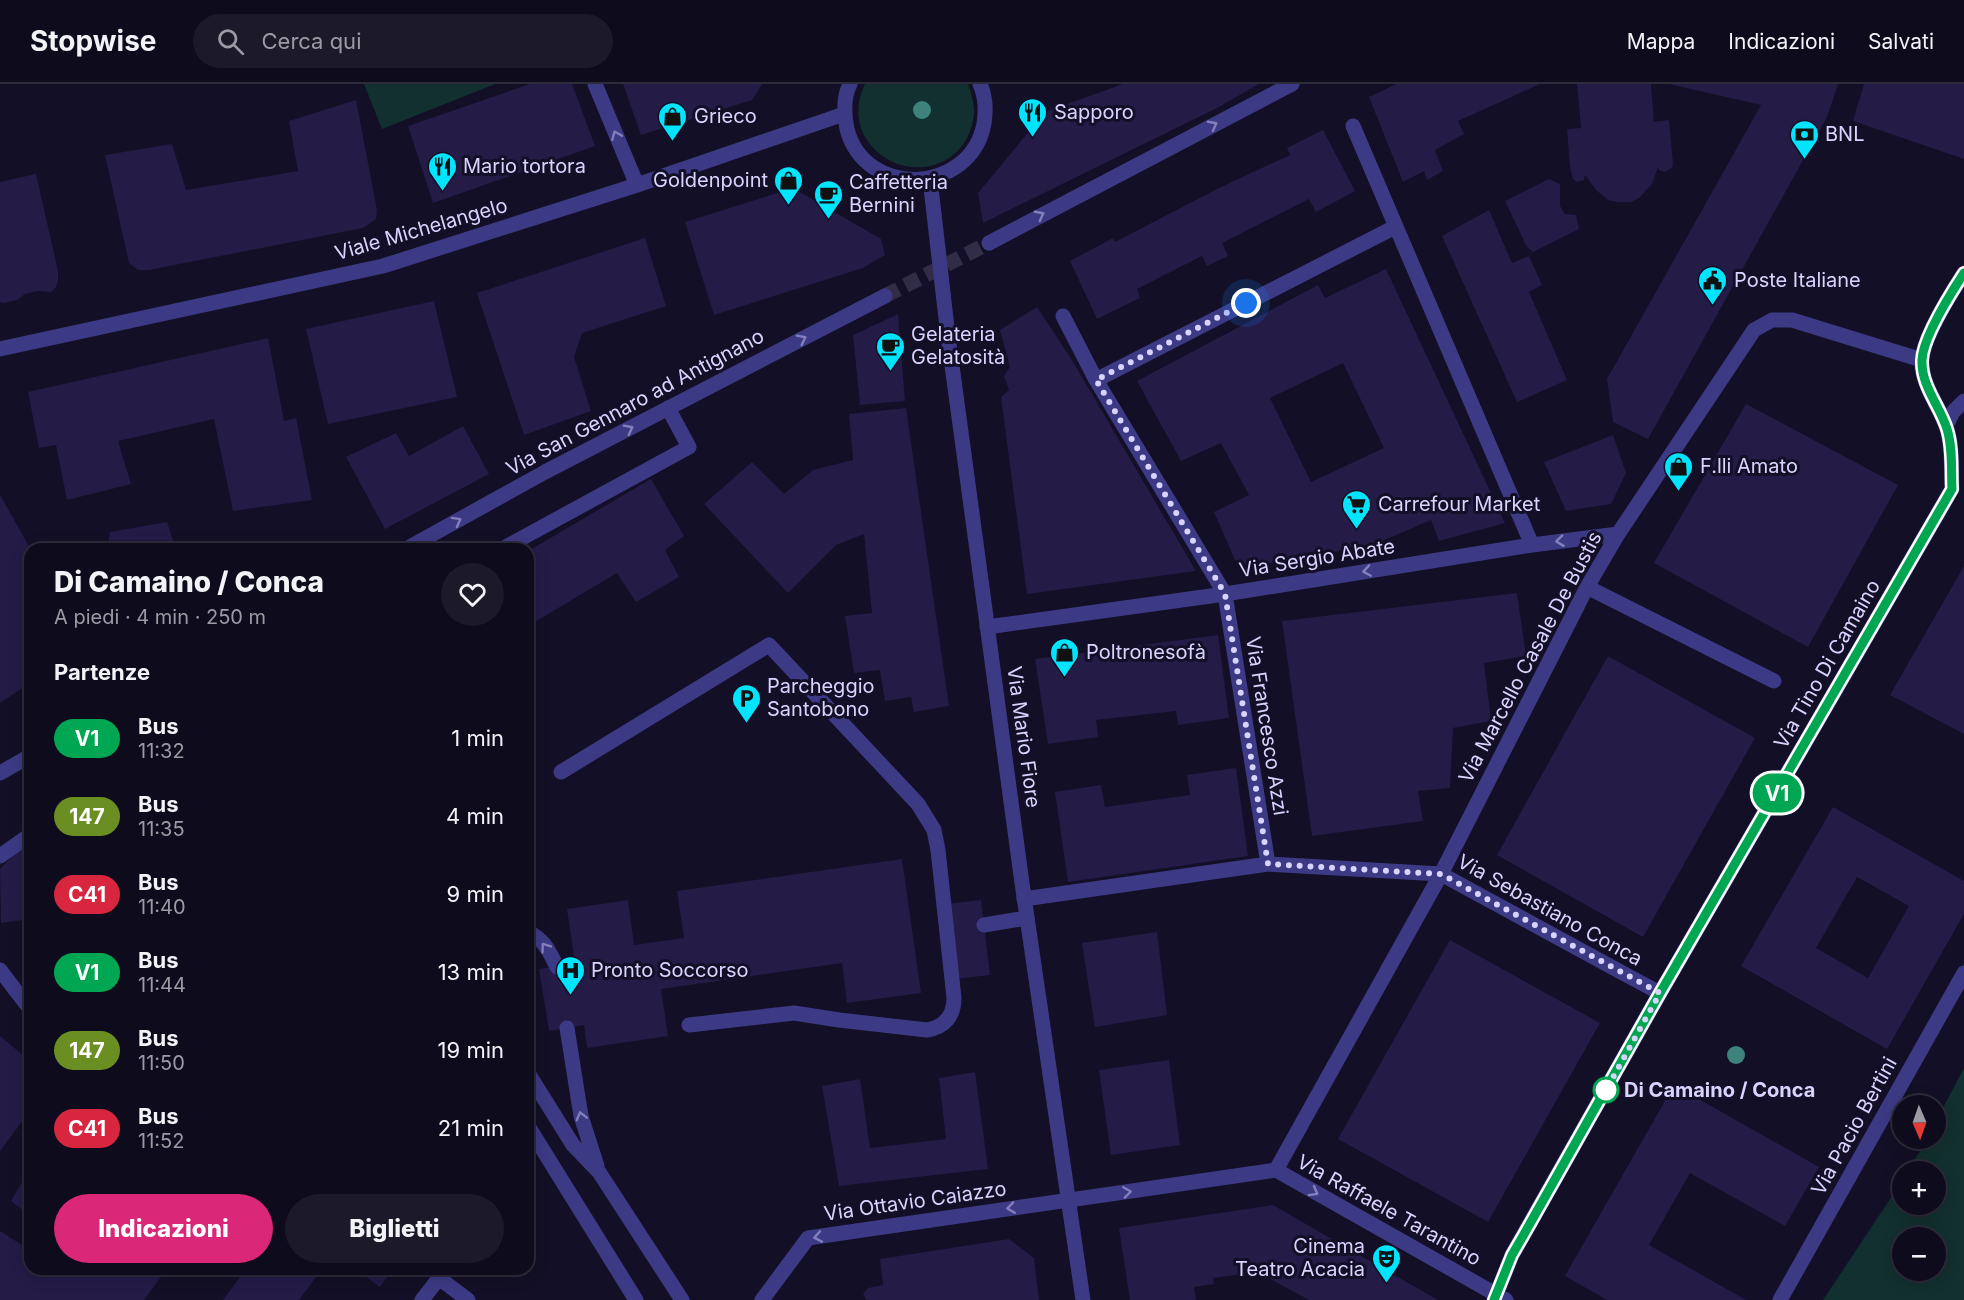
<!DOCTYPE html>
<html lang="it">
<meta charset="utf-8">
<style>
:root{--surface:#0e0b1c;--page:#1c1929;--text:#f1f3f6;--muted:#9b9ba3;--line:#2e2b3b;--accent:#db2777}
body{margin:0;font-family:Inter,sans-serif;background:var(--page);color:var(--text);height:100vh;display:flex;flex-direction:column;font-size:22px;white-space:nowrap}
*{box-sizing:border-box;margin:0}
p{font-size:20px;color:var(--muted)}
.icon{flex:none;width:33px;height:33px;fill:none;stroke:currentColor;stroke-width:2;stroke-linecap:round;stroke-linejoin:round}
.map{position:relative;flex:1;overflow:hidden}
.panel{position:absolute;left:24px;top:459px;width:510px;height:732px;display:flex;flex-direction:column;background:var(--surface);border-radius:18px;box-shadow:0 3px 15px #0003,0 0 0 2px var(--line)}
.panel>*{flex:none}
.badge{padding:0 12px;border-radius:20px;font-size:21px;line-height:39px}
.needle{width:39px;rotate:178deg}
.controls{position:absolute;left:1892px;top:1011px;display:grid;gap:12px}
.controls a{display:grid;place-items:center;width:54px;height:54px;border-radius:50%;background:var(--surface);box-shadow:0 3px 15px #0003,0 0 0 2px var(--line);font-size:30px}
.you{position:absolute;width:30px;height:30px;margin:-15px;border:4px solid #fff;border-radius:50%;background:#1a73e8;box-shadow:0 0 0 9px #1a73e833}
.map>.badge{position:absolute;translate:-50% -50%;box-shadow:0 0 0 3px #fff}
h2{padding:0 30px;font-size:22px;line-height:54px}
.round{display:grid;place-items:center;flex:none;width:63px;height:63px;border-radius:32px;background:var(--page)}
.head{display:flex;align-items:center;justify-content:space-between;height:102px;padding:0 30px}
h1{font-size:28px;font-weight:800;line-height:45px}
.action{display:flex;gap:12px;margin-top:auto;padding:12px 30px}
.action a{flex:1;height:69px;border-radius:36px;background:var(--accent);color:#fff;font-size:24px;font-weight:800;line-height:69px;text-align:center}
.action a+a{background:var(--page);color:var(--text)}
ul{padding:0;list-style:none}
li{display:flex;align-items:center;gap:18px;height:78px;padding:0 30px}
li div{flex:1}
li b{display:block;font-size:22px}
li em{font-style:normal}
li .badge{min-width:66px;font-weight:700;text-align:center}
header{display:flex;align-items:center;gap:36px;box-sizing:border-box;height:84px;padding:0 30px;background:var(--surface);border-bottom:2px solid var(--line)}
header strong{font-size:28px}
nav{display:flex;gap:33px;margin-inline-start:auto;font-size:21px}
.search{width:420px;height:54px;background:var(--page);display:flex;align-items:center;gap:15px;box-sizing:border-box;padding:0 21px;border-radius:33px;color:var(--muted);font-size:22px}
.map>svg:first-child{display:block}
</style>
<header>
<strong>Stopwise</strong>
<div class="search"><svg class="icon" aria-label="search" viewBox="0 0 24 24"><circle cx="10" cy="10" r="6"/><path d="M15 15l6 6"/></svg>Cerca qui</div>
<nav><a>Mappa</a><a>Indicazioni</a><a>Salvati</a></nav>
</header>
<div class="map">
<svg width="1964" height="1216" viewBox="0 0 1964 1216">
<rect width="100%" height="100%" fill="#130f26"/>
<path fill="#12302f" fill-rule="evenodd" d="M364,0h131l-113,45z
M865,0h103c4,12 8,24 5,36 -10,57 -84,64 -110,13 -7,-15 -6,-34 2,-49z
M1964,984v232h-141l79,-119v23h33v-32l-27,-1 19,-32 8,-1v-15zM1902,1154h33v32h-33z"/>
<path fill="#241b47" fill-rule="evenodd" d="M530,0h42l23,62 -162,57 -25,-77z
M623,0h139l-10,16 -111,35z
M1123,0h136l-42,24 -234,115 -5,-30 67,-81z
M1396,0h144l-82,37 6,13 -29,16 8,21 -16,9 -3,-9 -21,11 -34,-85z
M1577,0h74l3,38 15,-2 4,44 -1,4 -7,4 -6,-2 -1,-3 -6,17 -13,14 -8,4h-13l-10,-2 -12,-10 -11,-15 -1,5 -7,2 -4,-3 -3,-12 -3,-38 14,-1z
M1669,0h169l-11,33 -179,322 -35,-17 -6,-43 154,-274z
M1864,0h100v75l-111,-38z
M356,16l21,110 -1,9 -13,9 -214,42h-11l-9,-7 -24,-108 67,-11 14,46 112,-19 -9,-50z
M1323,46l32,61 -39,21 -7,-13 -87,44 6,13 -21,10 -5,-10 -65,33 3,9 -43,21 -27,-58 43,-23 2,4 104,-54 71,-33 -3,-7z
M36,90l22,97v10l-2,6 -5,5 -14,-1 -12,3 -8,6 -13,3 -4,-1v-120z
M1549,95l11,5v22l5,8 11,1 3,14 -46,23 -6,-5 -22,-46z
M793,104l88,51 4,16 -22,13 -149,47 -29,-93z
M1489,126l23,53 17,-7 13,29 -13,7 38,88 -50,22 -75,-166z
M645,154l21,68 -84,27 -8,24 17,54 -67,24 -47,-142z
M1386,185l119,254 -66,18 -8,-21 -58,25 -134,24 -25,-57 35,-17 -28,-52 -40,18 -44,-80 181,-96 7,13zM1343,279l41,85 -73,34 -41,-84z
M434,217l23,96 -129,27 -22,-95z
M1037,223l35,53 124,211 -169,23 -26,-197 8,-7 -5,-14 6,-9 -10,-37z
M898,230l7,87 -45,4 -7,-70z
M268,254l16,83 12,-3 16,82 -79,11 -19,-92 -96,22 13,43 -64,16 -11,-55 -17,3 -11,-56z
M1746,320l152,81 -90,162 -154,-84z
M906,324l43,298 -35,6 -3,-15 -26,4 -5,-31 -26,3 -9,-57 27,-3 -8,-79 -28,11 -48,48 -84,-89 48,-42 32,32 29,-24 40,-10 -4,-46z
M463,342l26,48 -104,55 -39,-72 50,-24 13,23z
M1613,351l13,38 -15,31 -45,7 -22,-49z
M651,395l33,57 -19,14 14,27 -43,25 -19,-29 -89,53v-75z
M0,411l30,53v135l-30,20z
M167,438l9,27h-69l3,-17z
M1964,482v168l-74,-39z
M1517,509l9,63 -42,7 7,58 -38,7 -3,60 -32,3 5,30 -111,15 -30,-215z
M1218,551l11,83 -51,7 -2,-14 -80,9 2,17 -50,7 -13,-85z
M1608,572l147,82 -112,199 -146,-82z
M1236,684l12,88 -180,26 -13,-90 46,-7 4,22 85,-12 -3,-20z
M1833,723l131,74v33l-77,135 -146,-83zM1857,793l52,29 -41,72 -52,-30z
M30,762v73l-29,4 -1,-54 18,-18z
M902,775l19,134 -74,10 -5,-40 -181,26 7,47 -81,12 -3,-23 -35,6 -10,-62 36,-6 -8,-54 61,-9 6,45 50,-7 -7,-47z
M981,816l9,75 -35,4 -8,-75z
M1157,848l10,83 -72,12 -13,-84z
M1450,856l150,83 -112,199 -150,-83z
M0,952l30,25v50l-30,40z
M1169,976l11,85 -69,10 -12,-85z
M975,988l13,97 -149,17 -17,-100 38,-7 10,69 76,-9 -7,-61z
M1674,1001l145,82 -34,59 -95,-53 -41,72 97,55h-139l-42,-24z
M30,1084v48l-19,-15z
M1273,1121l69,40 96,55h-129l-52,-28 -44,6 1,6 -20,3 2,13h-66l-11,-72z
M0,1147l30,19v19h29l4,3 2,-3h91l7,5 -19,26h-144z
M1009,1155l25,19 5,42h-172l-4,-6 5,-6 15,-3 -3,-26z
M246,1185h76l-23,31h-76z
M355,1185h38l-13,18z"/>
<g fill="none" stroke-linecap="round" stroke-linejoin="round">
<path stroke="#312d47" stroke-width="15" stroke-dasharray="15 8" stroke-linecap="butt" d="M885,212l104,-53"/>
<path stroke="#3d3a85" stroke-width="15" d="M502,465l187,-102 -21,-39
M561,688l208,-127 149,159 16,26 4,20 16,148c0,18 -9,29 -27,32l-88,-10 -45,-7 -105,12
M0,772l30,-21
M984,841l43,-7
M528,848c16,7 21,19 29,35
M0,886l30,39
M567,944l14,88 16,50
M528,989l45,72 26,27 83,128
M528,1042l108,174"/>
<path stroke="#3d3a85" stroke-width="15" d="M1619,887l41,22
M1780,1216l184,-327"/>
<path stroke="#3d3a85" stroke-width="15" d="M595,0l42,101
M1353,42l179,419
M989,159l303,-159
M1063,232l33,64 129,214 43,270
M0,265l383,-83 254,-81 207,-71
M1096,296l299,-153
M1946,342l7,-14 11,-11
M1952,405c-1,-19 1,-41 -5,-60 -7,-23 -26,-43 -25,-69 1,-23 29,-67 42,-87
M406,465l139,-77 340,-176
M1587,503l187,94
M987,543l238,-33 307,-49 86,-11
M0,689l30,-17
M1024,815l244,-35 173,10 178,97
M1276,1086l165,-296 146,-287 31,-53 136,-204 18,-10h20l130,40
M422,1216l17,-22 29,22
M762,1216l46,-62 468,-68 230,130
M1494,1216l18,-45 148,-262 292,-504"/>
<path stroke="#3d3a85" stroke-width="15" d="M850,0c-7,14 -6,30 -3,45 18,70 123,66 137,-5 2,-13 2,-27 -4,-40
M930,95l18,157 74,547 61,417"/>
</g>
<g fill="#3d827b">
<circle cx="922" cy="26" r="9"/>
<circle cx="1736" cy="971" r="9"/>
</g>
<defs><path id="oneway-chevron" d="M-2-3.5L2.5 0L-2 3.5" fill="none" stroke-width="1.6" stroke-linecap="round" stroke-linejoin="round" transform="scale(1.5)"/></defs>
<g stroke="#837fbc">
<use href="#oneway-chevron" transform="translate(1213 41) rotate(-28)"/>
<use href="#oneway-chevron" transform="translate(616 51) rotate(-113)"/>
<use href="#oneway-chevron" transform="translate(1040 131) rotate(-28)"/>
<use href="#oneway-chevron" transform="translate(802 255) rotate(-27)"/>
<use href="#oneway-chevron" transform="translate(629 345) rotate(-27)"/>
<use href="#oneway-chevron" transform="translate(457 437) rotate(-29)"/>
<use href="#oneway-chevron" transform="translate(1560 457) rotate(173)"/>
<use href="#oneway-chevron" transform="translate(1367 487) rotate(171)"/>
<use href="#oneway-chevron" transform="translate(545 863) rotate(-126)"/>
<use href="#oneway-chevron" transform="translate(581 1032) rotate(-104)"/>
<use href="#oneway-chevron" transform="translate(1127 1108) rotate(-8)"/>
<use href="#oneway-chevron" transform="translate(1314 1108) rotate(29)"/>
<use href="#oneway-chevron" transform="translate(1011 1124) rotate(172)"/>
<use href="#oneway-chevron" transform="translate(818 1153) rotate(170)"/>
</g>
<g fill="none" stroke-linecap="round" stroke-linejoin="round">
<defs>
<path id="line" d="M1494,1216l18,-45 11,-19 137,-243 292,-504c-1,-19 1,-41 -5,-60 -7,-23 -26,-43 -25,-69 1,-23 29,-67 42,-87"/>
</defs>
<use href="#line" stroke="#fff" stroke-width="14"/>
<use href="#line" stroke="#00a651" stroke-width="9"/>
<path stroke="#d9d4ff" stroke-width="6" stroke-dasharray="0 10.8" d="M1246,219l-150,77 129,214 43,270 173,10 219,119 -54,97"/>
</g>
<defs>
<symbol id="restaurant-pin" viewBox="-11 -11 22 30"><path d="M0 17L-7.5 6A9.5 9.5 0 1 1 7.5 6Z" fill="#00e5ff" stroke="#130f26"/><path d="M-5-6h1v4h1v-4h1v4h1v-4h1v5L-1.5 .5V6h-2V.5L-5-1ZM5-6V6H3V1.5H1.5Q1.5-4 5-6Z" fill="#111"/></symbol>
<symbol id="shop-pin" viewBox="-11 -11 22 30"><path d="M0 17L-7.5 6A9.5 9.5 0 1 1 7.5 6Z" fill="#00e5ff" stroke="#130f26"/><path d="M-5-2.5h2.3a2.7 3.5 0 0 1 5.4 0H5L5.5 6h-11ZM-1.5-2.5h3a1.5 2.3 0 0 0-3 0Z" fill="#111"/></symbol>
<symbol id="bank-pin" viewBox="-11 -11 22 30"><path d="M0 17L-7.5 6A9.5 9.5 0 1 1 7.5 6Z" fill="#00e5ff" stroke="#130f26"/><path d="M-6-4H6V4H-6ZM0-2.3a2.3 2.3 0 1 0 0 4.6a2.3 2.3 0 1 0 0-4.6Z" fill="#111"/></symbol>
<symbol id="cafe-pin" viewBox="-11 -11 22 30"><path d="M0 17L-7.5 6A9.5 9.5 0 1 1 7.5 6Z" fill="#00e5ff" stroke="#130f26"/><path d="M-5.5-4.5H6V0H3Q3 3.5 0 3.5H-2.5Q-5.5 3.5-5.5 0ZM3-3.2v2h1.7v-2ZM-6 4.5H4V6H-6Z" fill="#111"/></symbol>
<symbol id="civic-pin" viewBox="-11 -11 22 30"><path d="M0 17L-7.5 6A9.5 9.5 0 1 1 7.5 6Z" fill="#00e5ff" stroke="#130f26"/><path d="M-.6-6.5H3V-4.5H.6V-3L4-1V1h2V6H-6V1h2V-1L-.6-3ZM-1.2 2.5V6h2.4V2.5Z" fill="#111"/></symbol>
<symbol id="supermarket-pin" viewBox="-11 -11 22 30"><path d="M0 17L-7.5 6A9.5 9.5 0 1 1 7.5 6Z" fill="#00e5ff" stroke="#130f26"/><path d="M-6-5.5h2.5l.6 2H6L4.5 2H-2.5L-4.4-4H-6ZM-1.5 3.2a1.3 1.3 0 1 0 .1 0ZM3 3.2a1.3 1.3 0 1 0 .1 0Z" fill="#111"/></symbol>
<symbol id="parking-pin" viewBox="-11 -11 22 30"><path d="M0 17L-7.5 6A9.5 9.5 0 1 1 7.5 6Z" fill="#00e5ff" stroke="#130f26"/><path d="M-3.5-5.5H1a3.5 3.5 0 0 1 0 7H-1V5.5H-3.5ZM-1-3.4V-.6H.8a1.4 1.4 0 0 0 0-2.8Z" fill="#111"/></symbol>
<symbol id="hospital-pin" viewBox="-11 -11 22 30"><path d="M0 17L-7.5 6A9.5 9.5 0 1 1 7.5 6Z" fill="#00e5ff" stroke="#130f26"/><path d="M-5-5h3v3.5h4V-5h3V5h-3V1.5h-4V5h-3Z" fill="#111"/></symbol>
<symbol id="theatre-pin" viewBox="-11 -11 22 30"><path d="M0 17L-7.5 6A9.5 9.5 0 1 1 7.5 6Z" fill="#00e5ff" stroke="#130f26"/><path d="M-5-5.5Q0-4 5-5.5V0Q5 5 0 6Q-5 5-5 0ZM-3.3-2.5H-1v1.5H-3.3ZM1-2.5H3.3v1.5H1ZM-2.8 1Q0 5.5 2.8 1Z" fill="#111"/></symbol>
</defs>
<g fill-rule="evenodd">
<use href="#restaurant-pin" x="1016" y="12" width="33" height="45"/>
<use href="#shop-pin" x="656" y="16" width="33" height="45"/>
<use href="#bank-pin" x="1788" y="34" width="33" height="45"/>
<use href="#restaurant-pin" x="426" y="66" width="33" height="45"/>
<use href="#shop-pin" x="772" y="80" width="33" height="45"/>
<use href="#cafe-pin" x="812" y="94" width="33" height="45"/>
<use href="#civic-pin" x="1696" y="180" width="33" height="45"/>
<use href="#cafe-pin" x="874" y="246" width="33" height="45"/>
<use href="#shop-pin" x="1662" y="366" width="33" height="45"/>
<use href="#supermarket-pin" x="1340" y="404" width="33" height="45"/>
<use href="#shop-pin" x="1048" y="552" width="33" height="45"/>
<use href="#parking-pin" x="730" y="598" width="33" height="45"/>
<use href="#hospital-pin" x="554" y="870" width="33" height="45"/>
<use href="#theatre-pin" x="1370" y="1158" width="33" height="45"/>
</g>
<circle fill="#fff" stroke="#00a651" stroke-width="3" cx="1606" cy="1006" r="12"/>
<g text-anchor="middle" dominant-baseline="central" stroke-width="6" stroke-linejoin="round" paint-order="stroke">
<g font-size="20" fill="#d9d4ff" stroke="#130f26" text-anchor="start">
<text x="1054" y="28">Sapporo</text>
<text x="694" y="32">Grieco</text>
<text x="1825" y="50">BNL</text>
<text x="463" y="82">Mario tortora</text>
<text x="768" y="96" text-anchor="end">Goldenpoint</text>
<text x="849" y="98">Caffetteria<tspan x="849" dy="23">Bernini</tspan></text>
<text x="1734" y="196">Poste Italiane</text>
<text x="911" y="250">Gelateria<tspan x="911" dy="23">Gelatosità</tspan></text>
<text x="1700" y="382">F.lli Amato</text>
<text x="1378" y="420">Carrefour Market</text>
<text x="1086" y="568">Poltronesofà</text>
<text x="767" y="602">Parcheggio<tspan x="767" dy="23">Santobono</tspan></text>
<text x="591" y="886">Pronto Soccorso</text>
<text x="1365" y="1162" text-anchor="end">Cinema<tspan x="1365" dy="23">Teatro Acacia</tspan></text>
</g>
<g font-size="20" fill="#d9d4ff" stroke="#130f26">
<text transform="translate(421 145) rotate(-16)">Viale Michelangelo</text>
<text transform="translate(635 318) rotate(-28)">Via San Gennaro ad Antignano</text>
<text transform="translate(1317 474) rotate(-9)">Via Sergio Abate</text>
<text transform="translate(1530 573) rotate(-62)">Via Marcello Casale De Bustis</text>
<text transform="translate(1827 580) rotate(-60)">Via Tino Di Camaino</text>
<text transform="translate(1267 642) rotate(81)">Via Francesco Azzi</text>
<text transform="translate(1024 653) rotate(82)">Via Mario Fiore</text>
<text transform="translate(1550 826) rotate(29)">Via Sebastiano Conca</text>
<text transform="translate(1854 1042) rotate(-61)">Via Pacio Bertini</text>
<text transform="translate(915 1117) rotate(-8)">Via Ottavio Caiazzo</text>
<text transform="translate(1389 1126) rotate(29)">Via Raffaele Tarantino</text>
</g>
<g font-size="20" font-weight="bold" fill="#d9d4ff" stroke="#130f26" text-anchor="start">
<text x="1624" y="1006">Di Camaino / Conca</text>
</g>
</g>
</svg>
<div class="controls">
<a><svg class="needle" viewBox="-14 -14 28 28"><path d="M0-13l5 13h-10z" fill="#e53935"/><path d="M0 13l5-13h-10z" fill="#9b9ba3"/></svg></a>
<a>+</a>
<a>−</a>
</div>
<div class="you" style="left:1246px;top:219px"></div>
<b class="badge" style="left:1777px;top:709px;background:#00a651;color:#fff">V1</b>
<section class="panel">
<div class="head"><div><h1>Di Camaino / Conca</h1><p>A piedi · 4 min · 250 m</p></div><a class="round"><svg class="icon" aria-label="heart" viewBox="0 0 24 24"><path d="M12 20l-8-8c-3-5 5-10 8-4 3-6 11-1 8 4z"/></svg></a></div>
<h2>Partenze</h2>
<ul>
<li><span class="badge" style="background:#00a651;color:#fff">V1</span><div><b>Bus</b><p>11:32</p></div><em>1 min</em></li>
<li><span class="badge" style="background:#6b8e23;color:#fff">147</span><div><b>Bus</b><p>11:35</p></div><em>4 min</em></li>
<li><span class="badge" style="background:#d7263d;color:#fff">C41</span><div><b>Bus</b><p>11:40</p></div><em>9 min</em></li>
<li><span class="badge" style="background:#00a651;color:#fff">V1</span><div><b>Bus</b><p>11:44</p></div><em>13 min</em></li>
<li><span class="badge" style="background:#6b8e23;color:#fff">147</span><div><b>Bus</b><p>11:50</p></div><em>19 min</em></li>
<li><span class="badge" style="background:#d7263d;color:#fff">C41</span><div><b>Bus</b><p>11:52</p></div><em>21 min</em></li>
</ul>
<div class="action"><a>Indicazioni</a><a>Biglietti</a></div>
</section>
</div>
